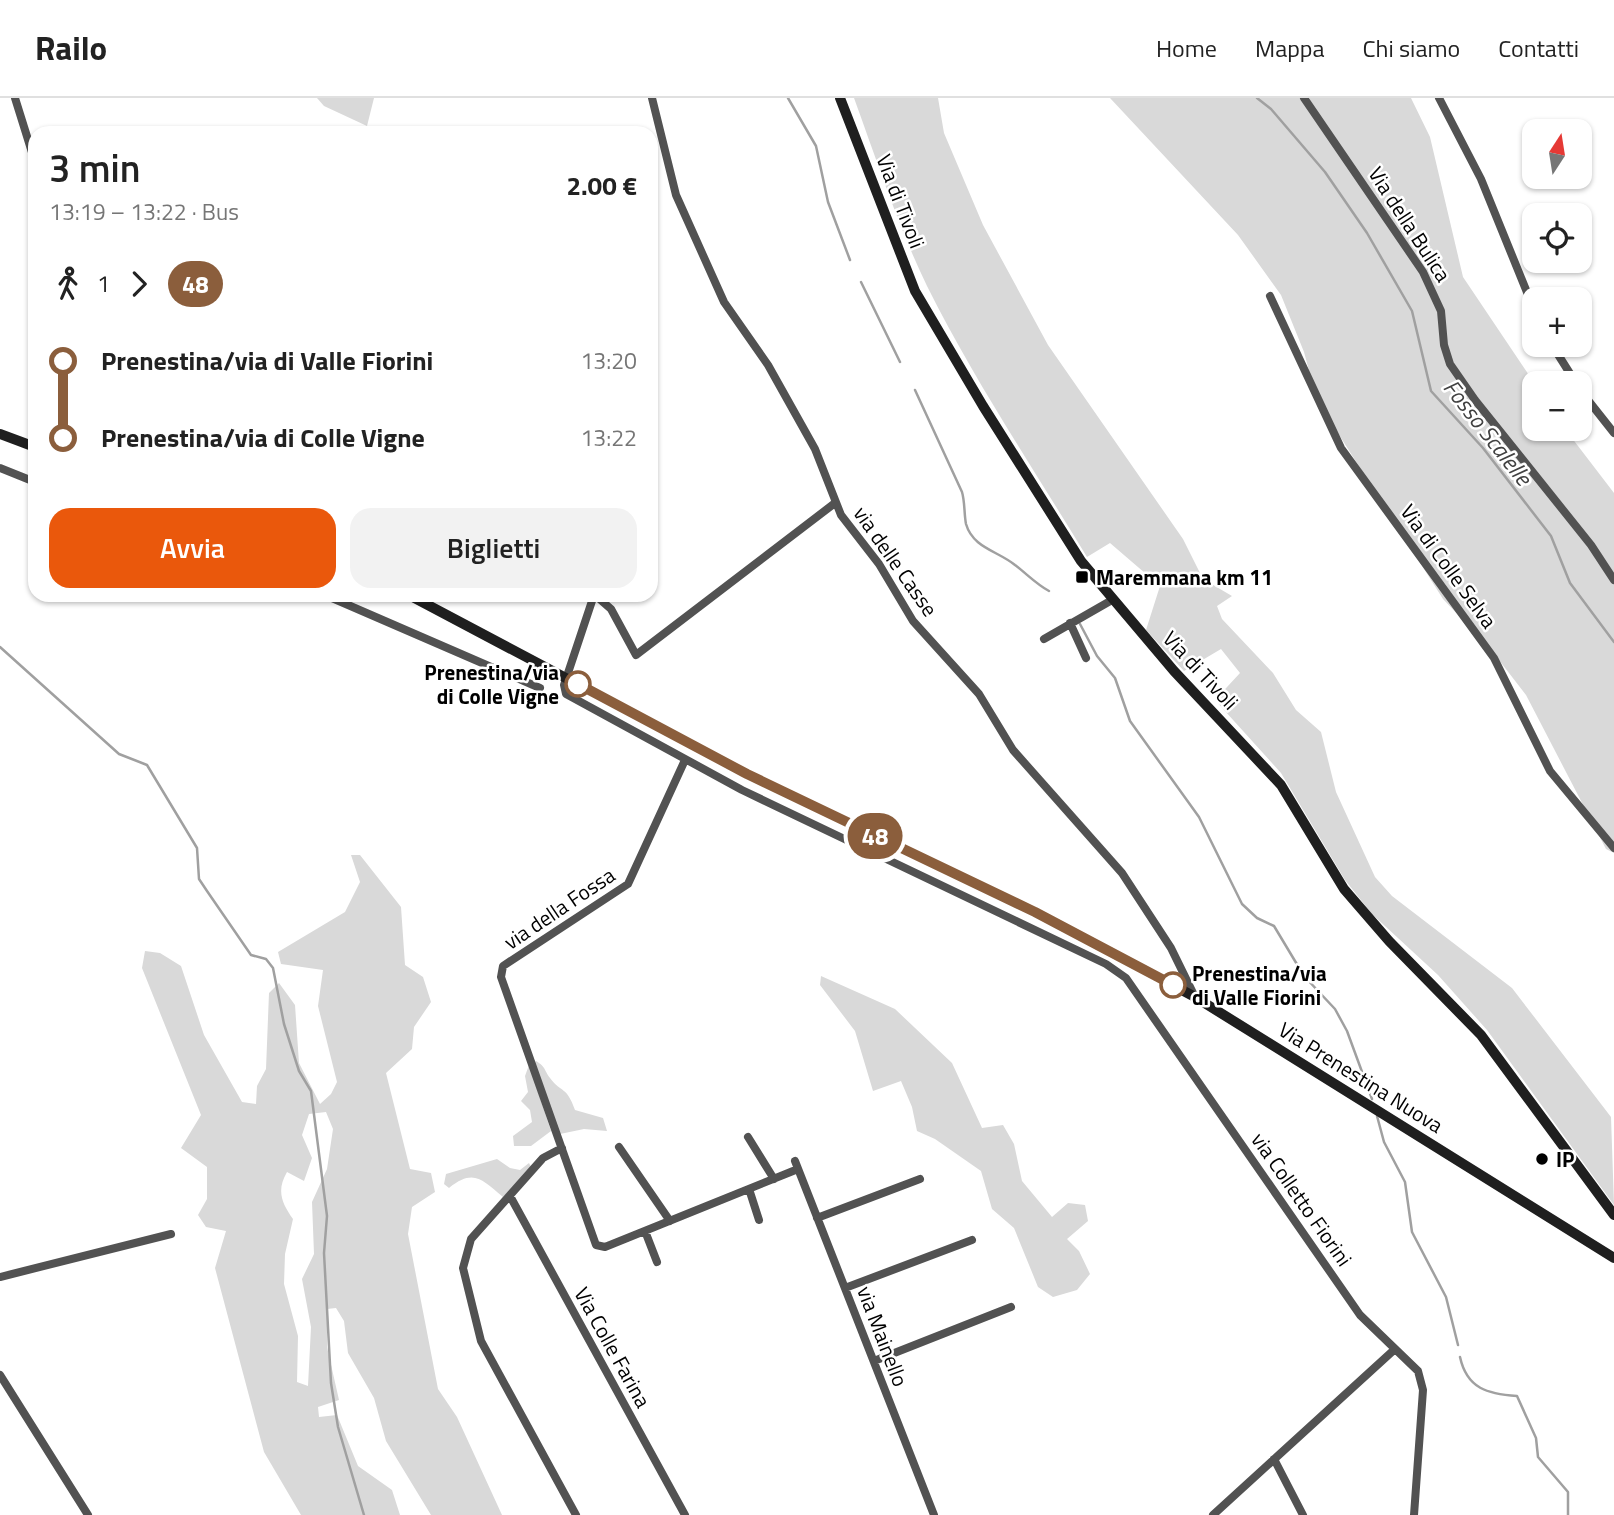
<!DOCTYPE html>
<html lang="it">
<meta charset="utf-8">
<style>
:root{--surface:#fff;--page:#f2f2f2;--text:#222;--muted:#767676;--line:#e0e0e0;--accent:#ea580c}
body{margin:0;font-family:"Titillium Web",sans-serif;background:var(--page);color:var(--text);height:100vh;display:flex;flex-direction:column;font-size:26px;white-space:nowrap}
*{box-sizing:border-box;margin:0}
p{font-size:23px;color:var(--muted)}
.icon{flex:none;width:38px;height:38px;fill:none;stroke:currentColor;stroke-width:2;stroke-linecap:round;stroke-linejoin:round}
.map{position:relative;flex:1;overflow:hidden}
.side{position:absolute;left:28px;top:28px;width:630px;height:476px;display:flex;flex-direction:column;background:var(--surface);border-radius:21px;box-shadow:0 2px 5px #0004}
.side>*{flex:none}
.badge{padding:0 14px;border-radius:23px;font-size:24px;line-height:46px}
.needle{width:46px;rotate:12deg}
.controls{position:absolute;left:1522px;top:21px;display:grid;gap:14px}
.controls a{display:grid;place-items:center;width:70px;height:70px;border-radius:14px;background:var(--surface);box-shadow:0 2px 5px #0004;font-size:35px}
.map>.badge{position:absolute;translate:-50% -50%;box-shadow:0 0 0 4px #fff}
.legs{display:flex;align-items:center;gap:10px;height:77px;padding:0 21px;font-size:23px}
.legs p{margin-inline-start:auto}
.head{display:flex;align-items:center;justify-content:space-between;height:119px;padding:0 21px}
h1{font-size:38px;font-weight:600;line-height:52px}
.action{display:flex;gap:14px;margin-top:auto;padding:14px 21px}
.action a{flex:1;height:80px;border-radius:21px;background:var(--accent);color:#fff;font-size:28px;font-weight:600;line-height:80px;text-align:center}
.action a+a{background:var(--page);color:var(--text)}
ul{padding:0 21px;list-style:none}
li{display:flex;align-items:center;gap:24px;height:77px;font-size:26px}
li i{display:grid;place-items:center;width:10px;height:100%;margin:0 9px;background:currentColor}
li i::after{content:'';width:18px;height:18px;margin:-9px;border:5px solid;border-radius:50%;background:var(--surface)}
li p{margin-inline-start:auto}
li:first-child i{background:linear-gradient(#0000 50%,currentColor 0)}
li:last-child i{background:linear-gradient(currentColor 50%,#0000 0)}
header{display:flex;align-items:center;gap:42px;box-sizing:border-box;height:98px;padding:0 35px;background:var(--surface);border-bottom:2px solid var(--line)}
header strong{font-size:33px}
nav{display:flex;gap:38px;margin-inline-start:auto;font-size:24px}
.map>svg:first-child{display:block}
</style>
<header>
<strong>Railo</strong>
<nav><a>Home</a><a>Mappa</a><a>Chi siamo</a><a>Contatti</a></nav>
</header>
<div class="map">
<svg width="1614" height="1417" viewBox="0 0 1614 1417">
<rect width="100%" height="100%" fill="#fff"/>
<path fill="#d9d9d9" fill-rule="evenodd" d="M317,0h57l-7,28 -43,-20z
M854,0h84l6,35 39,92 65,120 135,194 20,40 29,17 -15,10 5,13 51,54 23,37 25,22 15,60 39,85 17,19 120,92 99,129 3,88 -127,-175 -49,-55 -66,-61 -27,-34 -64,-107 -66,-73 25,-27 -19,-24 -37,22 -38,-41 14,-44 -50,-43 -23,14c-54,-89 -113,-177 -160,-271 -29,-60 -50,-125 -73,-188z
M1110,0h301l19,39 33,140 72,107v45h30l49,64v360l-8,-4 -80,-154 -34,-44 -49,-52 -126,-199 -13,-48 -23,-57 -43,-60z
M351,757h9l41,52 4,58 18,12 8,25 -17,25 -2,22 -26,24 24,96 21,4 4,19 -23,15 -4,27 30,155 19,28 45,98h-71l-45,-74 -12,-43 -26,-45 -4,-32 -8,-13 -9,1v38l12,53 -21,7 1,10 18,-2 21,51 34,24 8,25h-99l-37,-63 -49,-184 11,-37 -20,-4 -8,-12 9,-16v-32l-26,-19 20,-33 -59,-147 3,-17 15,2 21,13 23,69 38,67 14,2 1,-18 9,-17 3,-76 10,-10 16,22 4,58 21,41 11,-10 6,-12 -19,-76 5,-36 -42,-6 -3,-12 67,-40 15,-30zM326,1014l7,17 -6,40 -15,33 2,52 -12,25 9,48 -3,59 -11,-4 1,-46 -14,-52 1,-30 8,-35c-11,-16 -17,-28 -6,-47l17,9 8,-23 -10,-23 7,-21z
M821,878l74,33 57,54 30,65 21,-3 11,19 8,37 30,36 16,-14 17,2 3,16 -21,18 12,12 11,23 -13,16 -24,7 -15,-10 -24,-59 -22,-19 -11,-38 -46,-32 -18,-8 -5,-24 -11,-26 -28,10 -18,-60 -35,-46z
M536,963c10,6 8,9 14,17 12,16 16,7 25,32l28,8 4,13 -23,-2 -24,5 -26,-71z
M529,967l22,66 -20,15h-17l-1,-10 19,-14 -2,-12 -9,-9 7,-9 -3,-16z
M497,1061l13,9 10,2 9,-7 2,4 -28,30c-21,-17 -29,-29 -54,-9l-5,-4 2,-10z"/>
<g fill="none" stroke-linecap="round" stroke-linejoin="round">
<path stroke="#a0a0a0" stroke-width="2.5" d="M788,0l28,48 12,56 22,58
M1257,0l14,11 54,63 42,61 45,78 19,80 52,57 68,88 19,47 44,59
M861,184l39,80
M915,292l47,102c3,10 2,22 4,32 7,24 32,27 49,41 12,9 21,19 34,26
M1080,526l17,32 18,22 15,43 69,96 43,87 15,14 17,8 30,50 31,33 12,22 25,68
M0,549l119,107 28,11 50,83 2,31 8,12 44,64 15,4 7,9 11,56 15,47 12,20 16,125 -3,37 7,130 7,44 26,88
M1377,1018l7,26 21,40 7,50 34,65 12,48
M1460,1259c7,32 28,37 57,39l19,42 2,19 30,35v23"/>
<path stroke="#525252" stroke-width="8" d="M15,0l20,64
M652,0l24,97 48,107 44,63 47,84 26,66 38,49 34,57 66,73 34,56 109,123 49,75 24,49
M1304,0l119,174 18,39 3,34 6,19 25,36 116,145 23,35
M1439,0l42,81 54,133
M1270,198l71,152 153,210 56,113 64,77
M1552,247l24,38
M1580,292l34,43
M0,370l35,14
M325,497l215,93
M594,497l-30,90 2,9 176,96 364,174 20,14 234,337 58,56 5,19 -9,125
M595,497l16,14 25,46 199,-152
M1070,525l16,35
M1044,541l68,-39
M685,662l-57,124 -125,82 -2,11 95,268 9,2 193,-78
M748,1039l26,42
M619,1049l51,74
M562,1050l-19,10 -72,81 -8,29 18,73 95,174
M795,1063l139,354
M749,1091l10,31
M510,1098l175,319
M817,1120l103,-39
M645,1133l12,31
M0,1179l171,-43
M845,1190l127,-48
M874,1263l137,-54
M0,1277l88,140
M1274,1361l29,56
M1213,1417l182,-166"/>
<path stroke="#1f1f1f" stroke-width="10" d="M840,0l75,193 68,115 98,155 93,110 107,114 63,104 45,52 92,94 133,180
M0,336l35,13
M409,497l338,179 288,138 160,85 419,261"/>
</g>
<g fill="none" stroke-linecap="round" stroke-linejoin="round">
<defs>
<path id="line-1" d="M578,586l169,90 288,138 138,73"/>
</defs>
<use href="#line-1" stroke="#fff" stroke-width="16"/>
<use href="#line-1" stroke="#8b5e3c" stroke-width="10"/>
</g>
<g fill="#000" stroke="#fff" stroke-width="2.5">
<rect x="1075" y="472" width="14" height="14" rx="3.5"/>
<circle cx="1542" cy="1061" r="7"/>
</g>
<g fill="#fff" stroke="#8b5e3c" stroke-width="3.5">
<circle cx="578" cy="586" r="12"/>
<circle cx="1173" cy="887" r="12"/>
</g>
<g text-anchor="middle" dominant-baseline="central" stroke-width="5" stroke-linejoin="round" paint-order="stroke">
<g font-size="21" fill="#000" stroke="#fff">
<text transform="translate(901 103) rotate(69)">Via di Tivoli</text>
<text transform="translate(1410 126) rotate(57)">Via della Bulica</text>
<text transform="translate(896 463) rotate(55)">via delle Casse</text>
<text transform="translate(1449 468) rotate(54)">Via di Colle Selva</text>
<text transform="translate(1201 572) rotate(47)">Via di Tivoli</text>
<text transform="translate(559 810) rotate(-34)">via della Fossa</text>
<text transform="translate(1361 979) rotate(32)">Via Prenestina Nuova</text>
<text transform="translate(1302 1101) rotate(55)">via Colletto Fiorini</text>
<text transform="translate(883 1238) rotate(69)">via Mainello</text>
<text transform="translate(613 1249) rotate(61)">Via Colle Farina</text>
</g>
<g font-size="21" font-weight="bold" fill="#000" stroke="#fff" text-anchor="start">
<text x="1096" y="479">Maremmana km 11</text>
<text x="1556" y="1061">IP</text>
</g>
<g font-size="21" font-weight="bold" fill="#000" stroke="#fff" text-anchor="end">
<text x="559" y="574">Prenestina/via<tspan x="559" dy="24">di Colle Vigne</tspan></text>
<text x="1192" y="875" text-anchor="start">Prenestina/via<tspan x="1192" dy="24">di Valle Fiorini</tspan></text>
</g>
<g font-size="23" font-style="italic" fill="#414141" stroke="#fff">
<text transform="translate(1488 334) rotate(52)">Fosso Scalelle</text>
</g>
</g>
</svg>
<div class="controls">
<a><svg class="needle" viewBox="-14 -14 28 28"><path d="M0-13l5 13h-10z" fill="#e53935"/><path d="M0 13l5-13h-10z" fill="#767676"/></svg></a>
<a><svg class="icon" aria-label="locate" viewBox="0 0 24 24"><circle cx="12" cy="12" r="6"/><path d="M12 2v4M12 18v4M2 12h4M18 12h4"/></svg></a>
<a>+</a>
<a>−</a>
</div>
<b class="badge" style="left:875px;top:738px;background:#8b5e3c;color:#fff">48</b>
<section class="side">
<div class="head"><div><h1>3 min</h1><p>13:19 – 13:22 · Bus</p></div><b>2.00 €</b></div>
<div class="legs"><svg class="icon" aria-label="walk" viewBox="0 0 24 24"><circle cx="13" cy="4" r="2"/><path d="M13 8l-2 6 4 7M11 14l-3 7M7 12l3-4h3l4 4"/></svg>1<svg class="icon" aria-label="forward" viewBox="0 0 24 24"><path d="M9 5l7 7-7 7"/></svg><b class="badge" style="background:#8b5e3c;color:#fff">48</b></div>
<ul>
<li><i style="color:#8b5e3c"></i><b>Prenestina/via di Valle Fiorini</b><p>13:20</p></li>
<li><i style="color:#8b5e3c"></i><b>Prenestina/via di Colle Vigne</b><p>13:22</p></li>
</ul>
<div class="action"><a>Avvia</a><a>Biglietti</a></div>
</section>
</div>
